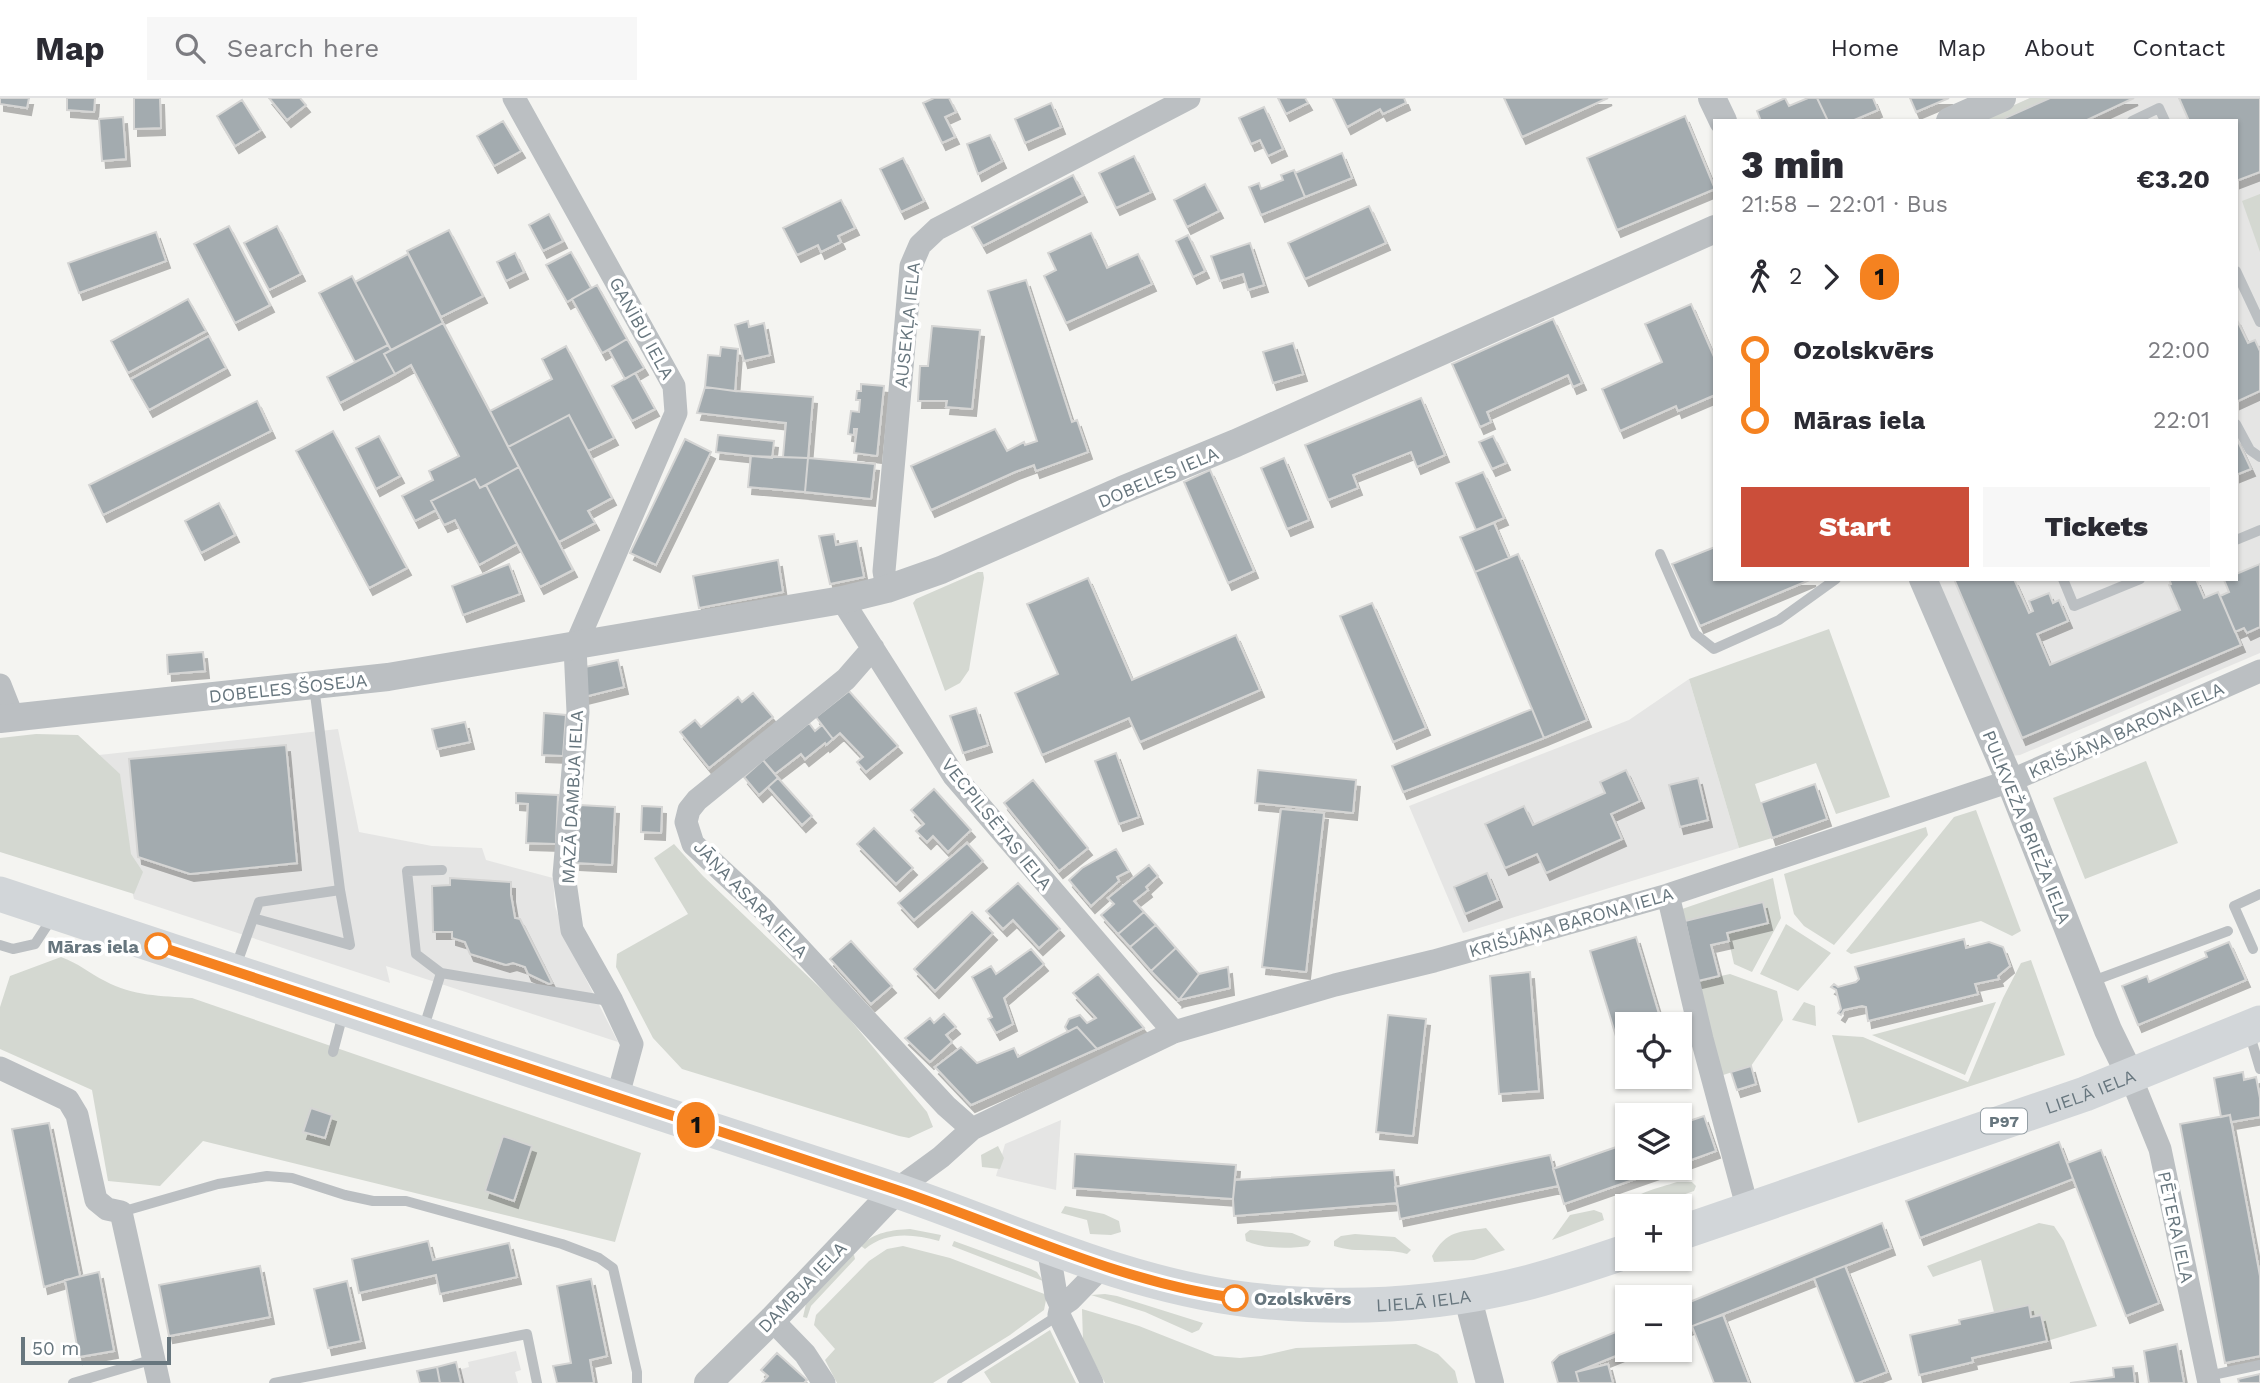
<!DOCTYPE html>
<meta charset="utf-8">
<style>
:root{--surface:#fff;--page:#f7f7f7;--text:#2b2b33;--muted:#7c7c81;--line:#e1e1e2;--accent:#cb4e3a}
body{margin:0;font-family:"Work Sans",sans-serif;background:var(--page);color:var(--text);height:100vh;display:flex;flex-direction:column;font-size:26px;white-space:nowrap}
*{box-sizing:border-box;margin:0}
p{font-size:23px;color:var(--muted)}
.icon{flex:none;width:38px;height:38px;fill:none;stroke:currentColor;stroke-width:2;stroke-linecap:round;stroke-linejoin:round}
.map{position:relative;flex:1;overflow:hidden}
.panel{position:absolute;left:1713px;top:21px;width:525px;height:462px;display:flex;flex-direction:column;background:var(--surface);border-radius:0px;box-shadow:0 2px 5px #0004}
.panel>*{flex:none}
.badge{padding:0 14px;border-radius:23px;font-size:24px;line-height:46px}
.buttons{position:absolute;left:1615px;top:914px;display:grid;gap:14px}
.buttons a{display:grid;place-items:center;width:77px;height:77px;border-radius:0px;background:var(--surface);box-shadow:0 2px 5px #0004;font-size:35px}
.scale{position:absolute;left:21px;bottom:18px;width:150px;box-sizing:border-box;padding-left:7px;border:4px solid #67767e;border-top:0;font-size:19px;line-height:24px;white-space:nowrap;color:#67767e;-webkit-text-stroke:5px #fff;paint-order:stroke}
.map>.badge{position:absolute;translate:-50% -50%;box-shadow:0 0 0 4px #fff}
.legs{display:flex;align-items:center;gap:10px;height:77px;padding:0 28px;font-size:23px}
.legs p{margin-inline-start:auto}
.headline{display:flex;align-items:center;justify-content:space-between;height:119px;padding:0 28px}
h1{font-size:38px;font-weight:800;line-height:52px}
.action{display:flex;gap:14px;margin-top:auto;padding:14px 28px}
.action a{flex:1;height:80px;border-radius:0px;background:var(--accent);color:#fff;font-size:28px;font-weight:800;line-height:80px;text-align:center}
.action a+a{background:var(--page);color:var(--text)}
ul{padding:0 28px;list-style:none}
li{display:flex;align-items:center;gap:24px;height:70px;font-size:26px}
li i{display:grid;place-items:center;width:10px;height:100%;margin:0 9px;background:currentColor}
li i::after{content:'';width:18px;height:18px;margin:-9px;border:5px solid;border-radius:50%;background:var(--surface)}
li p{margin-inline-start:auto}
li:first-child i{background:linear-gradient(#0000 50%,currentColor 0)}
li:last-child i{background:linear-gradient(currentColor 50%,#0000 0)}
header{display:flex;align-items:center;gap:42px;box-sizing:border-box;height:98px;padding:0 35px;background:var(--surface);border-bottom:2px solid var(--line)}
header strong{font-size:33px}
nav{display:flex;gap:38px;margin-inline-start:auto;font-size:24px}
.search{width:490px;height:63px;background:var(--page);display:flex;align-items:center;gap:18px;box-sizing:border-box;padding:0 24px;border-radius:0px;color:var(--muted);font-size:26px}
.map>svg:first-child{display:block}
</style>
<header>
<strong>Map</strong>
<div class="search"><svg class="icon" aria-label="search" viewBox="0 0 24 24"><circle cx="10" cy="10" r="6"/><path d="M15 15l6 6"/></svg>Search here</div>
<nav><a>Home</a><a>Map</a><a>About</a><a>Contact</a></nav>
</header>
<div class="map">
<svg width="2260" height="1285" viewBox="0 0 2260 1285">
<defs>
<filter id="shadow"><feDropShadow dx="4" dy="7" stdDeviation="0" flood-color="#0004"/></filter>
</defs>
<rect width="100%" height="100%" fill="#f4f4f1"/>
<path fill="#e5e5e4" d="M2030,0h230v555l-240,102 -9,1 -83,-177h308v-458h-257z
M1689,581l50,169 -276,85 -54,-127 220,-86z
M338,631l21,103 73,14 50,2 4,12 67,18 2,28 12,36 51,100 -232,-76 4,17 -256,-84 -35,-144z
M1061,1022l-5,70 -60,-14 9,-32z
M516,1253l5,19 -6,2 3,11h-57l-3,-13 11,-3 -1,-5z"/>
<path fill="#d4d8d1" d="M2030,0h20l-51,23h-20z
M2260,96v58l-18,-51z
M978,474h5l1,6 -15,92 -9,13 -15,8 -32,-88 3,-4z
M1829,531l61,168 -54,17 -20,-51 -61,21 17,54 -33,10 -50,-169z
M36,636l42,1 42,39 11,80 12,18 -9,22 -134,-42v-114z
M2146,663l32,82 -93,36 -32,-81z
M1976,712l45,121 -9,5 -31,-15 -130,33 -5,-3 108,-134z
M1926,729l2,8 -94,110 -30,-19 -10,-12 -10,-40z
M674,746l29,32 135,129 89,107 6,15 -24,11 -10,-2 -217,-67 -29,-31 -37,-71 1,-13 71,-40 -34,-56z
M1773,780l8,40 -29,54 -18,-8 -7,-31 41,-10 -5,-21 -78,19 -3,-12z
M1786,826l45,29 -33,38 -38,-17z
M61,859c17,6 28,16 44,24 28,15 56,15 87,17l449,155 -26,89 -412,-101 -43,45 -52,-5 -16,-91 -92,-41v-42l10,-31z
M2031,862l34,95 -207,68 -26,-88 31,2 105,45 35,-84 18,-35z
M1730,876l47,17 6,29 -32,46 -31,10 -22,-95z
M1804,904l11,4 1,20 -24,-6z
M1996,904l-31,73 -93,-40z
M998,1048l6,12 -4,11 -18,-2 -1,-12z
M1677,1084h15l4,4 -2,5 -43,15h-23l-1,8h-2l-3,-3c7,-18 38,-23 55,-29z
M1065,1108l39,8 15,7 2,11 -10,3 -21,-1 -3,-14 -26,-7z
M1594,1112l8,3 2,7 -52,20 18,-25z
M2039,1125l15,3 10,15 33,85 -50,15 -6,-26 -10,2 -3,-12 -34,7 -13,-52 -48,17 -6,-11z
M1486,1130l19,22 -31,10 -40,2 -2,-6c15,-26 27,-24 54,-28z
M910,1131l31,6 -2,6c-26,-7 -52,-10 -74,8l-4,-3c13,-14 31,-16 49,-17z
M1250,1132l42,3 19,8 -3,5c-18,3 -45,3 -62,-5l-1,-7z
M1355,1136l40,3 16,13 -4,4c-24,-7 -50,0 -73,-8v-5l7,-5z
M954,1143l77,28 6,3 6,9 -91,-35z
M903,1148l47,12 97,37 -3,15 -34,25 -77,48h-96l-12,-23 10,-11 -21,-24 2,-10 53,-54 18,-12z
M850,1157h4l1,4 -44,47 -4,12 -4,-1 3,-13z
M1105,1196l12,2 86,27 -4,7 -7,3 -47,-21 -54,-17z
M1082,1211l57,17 76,30 25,2 21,-2 35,-8 120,-4 22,10 17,17 3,12h-353l-22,-42z
M1050,1232l26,53h-85l-7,-11z"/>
<path fill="#a3abaf" stroke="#d5d5d4" stroke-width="2" filter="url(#shadow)" d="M0,0h29l-2,10 -27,-4z
M67,0h28l-1,14 -27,-2z
M134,0h26l1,30 -27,1z
M269,0h31l6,7 -19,15z
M934,0h15l7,14 -11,5 10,20 -13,6 -19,-40z
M1278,0h27l3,5 -22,11z
M1333,0h71l2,5 -23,11 -3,-5 -33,18z
M1504,0h104l-86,39z
M1785,0l4,8 19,-8h9l11,23h-67l-4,-10z
M1817,0h56l5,12 -26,11h-24z
M1910,0h39l-33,14z
M2050,0h84l-49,23h-79l-1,-3z
M2179,0h81v74l-24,9v-60h-47z
M242,2l19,30 -26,16 -18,-30z
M1051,5l10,24 -36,16 -10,-24z
M1264,9l19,42 -15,7 -8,-16 -9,4 -12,-26z
M1685,18l30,73 -98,41 -30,-72z
M123,19l3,42 -24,2 -3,-42z
M503,23l18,30 -27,15 -17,-30z
M990,37l12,26 -24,13 -11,-30z
M1342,55l10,25 -47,19 -10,-24z
M1134,58l17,36 -35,16 -17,-35z
M903,60l21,43 -23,11 -21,-43z
M1294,72l11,27 -44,18 -12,-28 10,-4 2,6 22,-9 -2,-5z
M1073,77l10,20 -100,51 -11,-19z
M1205,86l14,27 -32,16 -13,-27z
M841,102l14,28 -17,8 3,6 -20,10 -3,-7 -21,10 -14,-27z
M1369,108l17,37 -81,36 -17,-36z
M549,116l14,27 -20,10 -14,-26z
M229,128l41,79 -35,18 -41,-79z
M277,128l24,48 -32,16 -25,-47z
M449,132l34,66 -42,21 -34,-66z
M156,134l10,29 -87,32 -11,-30z
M1091,135l16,35 31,-14 14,30 -86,39 -22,-47 12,-6 -8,-17z
M1188,137l17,36 -12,6 -17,-36z
M1250,145l14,42 -16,5 -5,-16 -23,7 -9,-25z
M571,154l20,36 -24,14 -21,-37z
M515,155l9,19 -18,9 -9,-19z
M408,156l35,69 -52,27 -36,-68z
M352,178l36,69 -33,17 -36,-69z
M1026,182l46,142 5,-2 11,32 -52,19 -2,-6 -19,7 -84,38 -20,-44 84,-37 12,22 17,-9 1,3 12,-4 -49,-150z
M597,187l30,54 -25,14 -30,-54z
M188,201l18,32 -78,42 -17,-32z
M1691,206l24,55v36l-37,16 -2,-5 -56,25 -18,-42 60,-27 -17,-38z
M2236,220l12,25 7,-3 5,11v40l-24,11z
M1553,221l29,64 -9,4 -5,-12 -81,37 4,10 -11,5 -28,-63z
M748,223l1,6 15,-4 6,32 -26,6 -9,-36z
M443,225l76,144 -39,21 -5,-9 -44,22 5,9 -21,11 -13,-25 31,-16 -4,-9 30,-15 -48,-91 -16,9 -11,-20z
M932,228l48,4 -8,79 -26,-2 1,-6h-29l2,-35h8z
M209,238l17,32 -77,42 -18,-31z
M627,241l17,29 -19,11 -16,-29z
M1293,245l10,31 -30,9 -10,-31z
M388,247l3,5 -7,4 11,20 -55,29 -13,-26z
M566,248l48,92 -26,13 -19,-36 -61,32 -18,-36 62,-32 -10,-20z
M721,249l17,2 -3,42 -30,-4 3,-32 12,1z
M635,275l20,36 -23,12 -20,-35z
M861,286l23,2 -7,70 -23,-3 3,-24h-3v6l-6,-1 3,-23 8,1 1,-12h-4l1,-9h4z
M705,289l30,4 78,6 -5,61 -25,-1 3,-34 -89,-10z
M1421,300l24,57 -28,12 -6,-15 -58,23 5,13 -30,12 -23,-55z
M257,303l14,30 -168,84 -14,-30z
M569,317l43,83 -24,13 7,12 -36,19 -51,-95z
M333,333l74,137 -38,20 -73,-137z
M718,337l56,6 -2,17 -56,-6z
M379,338l21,40 -24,13 -20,-41z
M1493,338l13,27 -14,6 -13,-27z
M2236,339l15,32 -15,6z
M685,341l26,13 -55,113 -26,-12z
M751,358l57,2 -3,34 -57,-5z
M808,360l67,6 -4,35 -66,-7z
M1284,360l25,62 -22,9 -26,-61z
M519,369l54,103 -33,17 -54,-102z
M1210,372l44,101 -26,12 -44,-101z
M1483,374l21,46 -28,12 -20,-47z
M475,381l5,9 6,-3 31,59 -38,21 -24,-45 -11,5 -13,-24z
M219,405l16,32 -34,18 -16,-32z
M1494,425l15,35 -34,14 -15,-35z
M834,436l2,11 21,-4 7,36 -34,7 -11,-48z
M1715,449v32h97l-112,47 -28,-62z
M1518,456l69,166 -43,18 -69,-166z
M778,462l5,32 -84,16 -6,-32z
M509,466l11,30 -57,21 -11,-29z
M2260,466v63l-13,6 -3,-5 -9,4 -15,-36 9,-4 -5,-12 12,-1v-5z
M1088,480l44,102 104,-45 24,55 -120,52 -11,-24 -87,37 -27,-62 43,-19 -31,-70z
M1954,481h60l15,34 4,-2 -4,-10 20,-8 4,10 6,-3 9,21 -31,13 13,31 130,-55 -11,-25 2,-1 -2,-5h27l8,19 14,-6 23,53 -219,93z
M1372,505l54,125 -33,14 -53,-126z
M203,554l2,19 -37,3 -1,-19z
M618,562l6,27 -40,10 1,-30z
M849,593l49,55 -32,26 -9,-10 6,-5 -23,-24 -7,6 -17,-22z
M753,595l20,24 -64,51 -29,-36 15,-12 6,7 37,-30 4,5z
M976,610l12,37 -25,8 -13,-37z
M1532,611l12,29 -141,54 -11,-26z
M544,615l22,2 -3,41 -21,-1z
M465,624l5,20 -33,7 -5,-20z
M809,625l6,8 7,-6 11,14 -7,6 -1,-2 -20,16 -4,-5 -26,20 -12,-14z
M286,647l11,118 -107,11 -52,-17 -9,-98z
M1116,655l23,64 -20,7 -24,-63z
M763,662l15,18 -19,17 -15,-18z
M1258,672l98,10 -3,33 -98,-10z
M1626,672l14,31 -29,13 11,25 -76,34 -9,-19 -32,14 -20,-44 39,-18 9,19 72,-32 -5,-11z
M778,680l34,38 -10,9 -34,-38z
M1698,680l10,42 -28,7 -11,-42z
M1033,682l55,68 -29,23 -55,-68z
M1815,686l12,35 -55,19 -11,-35z
M934,691l37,41 -23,22 -15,-16 -6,6 -11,-11 8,-7 -13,-14z
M516,695l42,2 -2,49 -30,-1 2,-39 -12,-1z
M579,707l36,2 -3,58 -36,-2z
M642,708l20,1 -1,26 -20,-1z
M1281,711l43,4 -18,159 -44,-5z
M874,730l39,40 -17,16 -39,-40z
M967,745l16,18 -69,59 -16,-17z
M1116,751l13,22 -12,6 2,4 -28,25 -22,-26 13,-12z
M1149,767l9,11 -12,11 2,3 -14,11 10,11 -26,22 -17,-19 13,-11 -6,-6z
M1487,775l11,27 -33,14 -11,-27z
M450,780l61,4v13l4,23 5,1 32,64 -3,1 -21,-10 -3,-7 -12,-4 -7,2 -36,-11 -5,-12 -13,-4v-6h-19l-1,-46 18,-1z
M1018,785l42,46 -21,19 -26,-28 -10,9 -17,-18z
M1763,804l5,21 -41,10 2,8 -18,4 8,31 -21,5 -13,-60z
M972,814l21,21 -58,58 -21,-22z
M1144,814l12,13 -26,22 -12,-13z
M1156,827l20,23 -25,23 -21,-24z
M1636,839l26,87h-34v30l-6,2 -32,-105z
M1964,841l2,9 23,-6 14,5 7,19 -12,10 1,3 -24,5 3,10 -110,27 -2,-14 -4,-1 -18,4 -3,5 -3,-2 3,-4 -5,-19 -5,-3 3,-3 4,3 18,-5 3,-3 -4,-12z
M851,843l41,45 -21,18 -41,-45z
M2229,844l17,38 -108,45 -16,-39 25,-10 2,6 58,-25 -2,-5z
M1176,850l23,26 -20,26 -28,-29z
M1031,851l13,15 -40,34 9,26 -17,9 -8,-14 4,-2 -20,-40 19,-11 5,8z
M1228,869l2,21 -51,12 20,-26z
M1530,874l9,119 -40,3 -9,-118z
M1098,876l46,54 -47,21 -20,-22 -9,5 -3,-5 4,-8 11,-4 7,8 9,-5 -23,-25z
M944,916l12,13 -10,8 6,7 -22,20 -25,-24 25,-20 4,5z
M1388,917l38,4 -13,117 -37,-4z
M1077,929l20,22 -126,56 -36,-38 26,-20 16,16 37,-15 4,9z
M1751,968l5,18 -19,6 -6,-18z
M2243,974l1,8 12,-3 4,21v19l-29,5 -1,-7 -9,2 -7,-39z
M311,1010l21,7 -7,23 -22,-6z
M2230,1017l30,161v80l-35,7 -45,-239z
M1704,1018l12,35 -36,13v-40z
M49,1025l31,153 -36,11 -32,-158z
M503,1038l29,10 -18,55 -29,-10z
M2059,1044l14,37 -153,59 -14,-37z
M1628,1045v24h42l-106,37 -11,-35z
M2101,1052l58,153 -33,13 -59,-153z
M1075,1056l161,11 -3,34 -160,-11z
M1550,1057l8,31 -158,33 -5,-32z
M1394,1072l3,33 -163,13 -1,-17 2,-19z
M1882,1125l9,25 -211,83v-25z
M428,1143l5,19 76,-17 8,34 -77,17 -4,-19 -77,18 -7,-34z
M260,1168l10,51 -101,19 -10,-51z
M1845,1168l42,106 -29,11h-3l-41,-105z
M99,1174l15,79 -35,6 -14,-77z
M591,1181l16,77 -17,4 4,23h-37l-4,-17 18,-3 -14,-77z
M347,1183l14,60 -33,7 -14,-59z
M2029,1207l2,12 10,-2 6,26 -75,17 1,4 -54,13 -9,-40 50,-11 -1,-4z
M1723,1217l26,68h-35l-22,-57z
M1628,1229v22h5l-57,23 3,11h-21l-6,-21 7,-7z
M2177,1246l7,39h-35l-5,-32z
M777,1255l30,27 -3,3h-42l6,-7 -7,-6z
M456,1264l5,21h-21l-3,-16z
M1608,1266l5,19h-34l-3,-11z
M2133,1268l2,17h-65l44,-6 -1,-9z
M437,1269l3,16h-20l-3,-12z
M2260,1276v9h-21l-1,-4z"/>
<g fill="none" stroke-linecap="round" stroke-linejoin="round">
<path stroke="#bbbfc2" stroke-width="10" d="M2132,23l27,-13 6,13
M2236,173l24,51
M2236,326l14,26 10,7
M2236,442l24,-10
M1660,456l35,80 19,15 65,-29 57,-41
M2063,481l11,27 66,-27
M442,772l-35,1 9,83 25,19 168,28
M253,820l97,27 -10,-55
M0,847l13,4 22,-5 17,-26
M2253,851l-19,-43 26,-12
M236,868l23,-64 81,-12 -26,-204
M2090,884l138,-51
M423,932l18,-57
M2249,934l11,37
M333,954l10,-38
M121,1114l97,-28 49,-8 25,2 53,17 28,6h33l156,43 37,14 14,10 24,104v11
M2208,1278l52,-11
M73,1285l81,-24
M274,1285l253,-49 10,49
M952,1285l107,-68"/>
<path stroke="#bbbfc2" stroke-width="23" d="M514,0l160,288 2,27 -101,234 3,65 -14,163 8,55 40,71 20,43 -15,55
M887,491l-3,-18 27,-305 9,-21 17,-16 252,-131
M842,502l112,176 220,256
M873,550l-27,31 -149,121 -8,10 -3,12 7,22 70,65 183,197 26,23
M0,587l13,33
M1668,797l34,144 46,171
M0,970l68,32 9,15 19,85 11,9 14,3 38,171
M2130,977l30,74 49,234
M896,1092l45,-33 31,-28 202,-97 161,-47 99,-24 234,-66 342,-114 250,-110
M1048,1149l8,48 5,11 -2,9 33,68
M1061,1208l9,-6 32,-33
M772,1222l33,34 19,29"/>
<path stroke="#bbbfc2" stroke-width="28" d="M1712,0l11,23
M1950,23l52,-23
M1923,481l87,202 98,249 22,45
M0,621l388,-42 454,-77 45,-11 54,-19 181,-80 114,-47 479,-214
M1467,1197l23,88
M708,1285l64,-63 124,-130"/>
<g stroke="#d2d6d9" stroke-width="35">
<path id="s1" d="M0,796c289,95 578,193 868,287 127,41 248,103 382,119 90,10 184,6 272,-16 36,-9 70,-21 106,-33"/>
<path id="s2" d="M1680,1135l405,-139 175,-71"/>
</g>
</g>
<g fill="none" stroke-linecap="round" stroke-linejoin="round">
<defs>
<path id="line-1" d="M158,848c245,83 491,161 736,243 114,38 221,92 341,109"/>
</defs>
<use href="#line-1" stroke="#fff" stroke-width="16"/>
<use href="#line-1" stroke="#f58220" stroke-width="10"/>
</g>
<g fill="#fff" stroke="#f58220" stroke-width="3.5">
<circle cx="158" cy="848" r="12"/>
<circle cx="1235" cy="1200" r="12"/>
</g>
<g text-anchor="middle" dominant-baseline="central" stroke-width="7" stroke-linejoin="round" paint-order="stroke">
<rect fill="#fff" stroke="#959fa5" stroke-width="2" x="1981" y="1010.5" width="46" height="25" rx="5"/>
<g font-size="16" font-weight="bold" fill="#67767e">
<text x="2004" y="1023">P97</text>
</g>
<g font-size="18" fill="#67767e" stroke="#fff">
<text transform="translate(907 227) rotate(-84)">AUSEKĻA IELA</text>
<text transform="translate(642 230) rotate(61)">GANĪBU IELA</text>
<text transform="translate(1158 379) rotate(-23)">DOBELES IELA</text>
<text transform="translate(288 590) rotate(-6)">DOBELES ŠOSEJA</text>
<text transform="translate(2126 632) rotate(-24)">KRIŠJĀŅA BARONA IELA</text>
<text transform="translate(572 699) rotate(-87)">MAZĀ DAMBJA IELA</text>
<text transform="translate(997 726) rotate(51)">VECPILSĒTAS IELA</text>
<text transform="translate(2027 729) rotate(68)">PULKVEŽA BRIEŽA IELA</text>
<text transform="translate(751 801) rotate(46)">JĀŅA ASARA IELA</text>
<text transform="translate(1571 824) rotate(-16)">KRIŠJĀŅA BARONA IELA</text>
<text stroke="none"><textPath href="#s2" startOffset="434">LIELĀ IELA</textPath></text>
<text transform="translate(2176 1129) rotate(78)">PĒTERA IELA</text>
<text transform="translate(802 1189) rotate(-46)">DAMBJA IELA</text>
<text stroke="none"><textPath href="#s1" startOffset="1489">LIELĀ IELA</textPath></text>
</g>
<g font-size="18" font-weight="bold" fill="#67767e" stroke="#fff" text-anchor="end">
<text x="139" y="848">Māras iela</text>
<text x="1254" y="1200" text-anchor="start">Ozolskvērs</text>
</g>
</g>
</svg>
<div class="buttons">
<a><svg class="icon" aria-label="locate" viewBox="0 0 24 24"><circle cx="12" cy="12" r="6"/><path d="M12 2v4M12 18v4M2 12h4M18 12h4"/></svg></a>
<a><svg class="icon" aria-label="layers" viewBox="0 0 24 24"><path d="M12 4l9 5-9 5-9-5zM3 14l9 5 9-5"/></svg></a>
<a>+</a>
<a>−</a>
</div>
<div class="scale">50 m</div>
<b class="badge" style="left:696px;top:1027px;background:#f58220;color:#111">1</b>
<section class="panel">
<div class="headline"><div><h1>3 min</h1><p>21:58 – 22:01 · Bus</p></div><b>€3.20</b></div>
<div class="legs"><svg class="icon" aria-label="walk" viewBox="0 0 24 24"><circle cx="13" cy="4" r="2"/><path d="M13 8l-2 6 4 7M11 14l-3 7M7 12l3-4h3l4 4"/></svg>2<svg class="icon" aria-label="forward" viewBox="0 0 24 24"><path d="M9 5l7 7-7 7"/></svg><b class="badge" style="background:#f58220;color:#111">1</b></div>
<ul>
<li><i style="color:#f58220"></i><b>Ozolskvērs</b><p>22:00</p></li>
<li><i style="color:#f58220"></i><b>Māras iela</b><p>22:01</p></li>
</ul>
<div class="action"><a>Start</a><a>Tickets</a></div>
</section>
</div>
